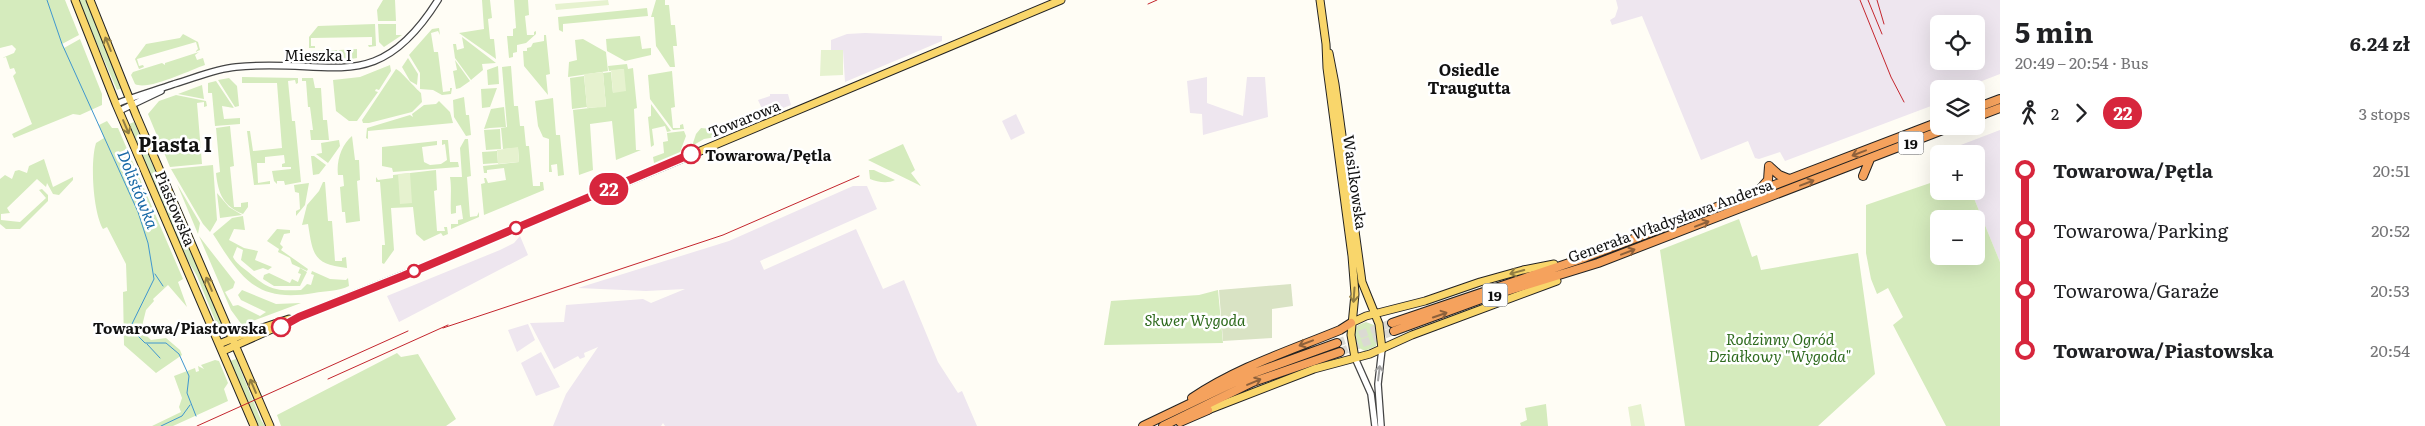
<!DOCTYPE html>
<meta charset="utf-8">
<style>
:root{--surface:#fff;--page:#f2f2f2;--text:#202124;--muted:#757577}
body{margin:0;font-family:Literata,serif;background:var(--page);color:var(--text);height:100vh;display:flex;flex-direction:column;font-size:19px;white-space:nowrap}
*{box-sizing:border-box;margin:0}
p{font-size:16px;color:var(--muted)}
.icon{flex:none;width:28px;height:28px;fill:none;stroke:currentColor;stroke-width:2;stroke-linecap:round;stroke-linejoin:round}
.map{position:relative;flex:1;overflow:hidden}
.side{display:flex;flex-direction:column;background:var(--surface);width:425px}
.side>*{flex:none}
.badge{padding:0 10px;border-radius:16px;font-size:18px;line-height:32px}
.controls{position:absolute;left:1930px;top:15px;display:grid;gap:10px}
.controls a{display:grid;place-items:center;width:55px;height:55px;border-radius:8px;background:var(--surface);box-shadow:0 5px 20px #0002;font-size:25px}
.map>.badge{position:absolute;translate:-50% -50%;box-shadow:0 0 0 2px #fff}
.legs{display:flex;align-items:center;gap:8px;height:55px;padding:0 15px;font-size:16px}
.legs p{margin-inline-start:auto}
.head{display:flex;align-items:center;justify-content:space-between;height:85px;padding:0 15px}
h1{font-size:28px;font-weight:700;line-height:38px}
ul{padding:0 15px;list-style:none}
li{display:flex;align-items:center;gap:18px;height:60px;font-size:19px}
li i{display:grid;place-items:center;width:8px;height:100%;margin:0 6px;background:currentColor}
li i::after{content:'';width:12px;height:12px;margin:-6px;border:4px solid;border-radius:50%;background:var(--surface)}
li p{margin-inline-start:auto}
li:first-child i{background:linear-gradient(#0000 50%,currentColor 0)}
li:last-child i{background:linear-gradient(currentColor 50%,#0000 0)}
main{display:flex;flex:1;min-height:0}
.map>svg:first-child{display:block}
</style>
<main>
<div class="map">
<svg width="2000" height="426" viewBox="0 0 2000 426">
<rect width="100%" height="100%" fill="#fffdf5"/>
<path fill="#eee6ef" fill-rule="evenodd" d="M1616,0h384v74l-39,15h-22v14l-154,58 -5,-9 -21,7 -4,-1 -7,-17 -47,19 -59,-144 -30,9 -2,-5 5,-3 3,-9zM1939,24h37v37h-37z
M865,33l77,3v5l-97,41 -2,-32h-12v-10l16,-6z
M1207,77v26l36,13 4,-39h18l3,40 -65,18 -1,-21 -12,-1 -3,-32z
M770,94h18l3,11 -24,9 -3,-1 -6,-13 12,-4z
M1016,114l9,19 -14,7 -9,-19z
M2000,130v132l-29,-71h5v-37h-21l-2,-6z
M853,186h14l10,23 -117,52 4,9 92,-41 27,60 21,-9 34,82 20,31 4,-2 15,35h-312l-2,-3 -2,3h-108l13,-32 32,-47 -14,6 1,4 -5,2 -2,-3 -24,13 -24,-46 34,-1 2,-17 77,-6 8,4 34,-14 -39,2 -68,-3 151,-47z
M520,236l8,19 -129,67 -12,-26 113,-46 14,-7z
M528,324l7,16 -18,12 -9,-22z
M541,352l19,35 -24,9 -15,-33z"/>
<path fill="#d5ebbd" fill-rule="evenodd" d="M0,0h65l14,35 -17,9 2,4 16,-9 22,55v11l-22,10 -7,-1 -59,24 -2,-4 20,-10 -19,-48 3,-3 -2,-5 -4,1 -4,-12 -4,1 12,-5 2,-4 -4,-4 -12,3z
M78,0h8l36,88 -5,2z
M383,0h12l1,21h-18l-1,-11z
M482,0h8l2,18 -4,1 2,20h4l2,20 -37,-26 25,-4z
M514,0h14l1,15 -4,1 2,19h7v-3l2,-1v3l-10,9 -9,2v7l-4,1v4l-4,1 -2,-22h6v-7l3,-1z
M656,0h9v5h4l2,20h4l2,21h-4l2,21h-5l-14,-21 -2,-29h-3z
M647,8l1,8 -85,8v8l-4,-2 -1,-13z
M375,24l1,22 -7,1 -1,-2h4v-8l-61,1v8h4v2h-6v-11l9,-11z
M378,24h18v11h6l-18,12 -5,-5z
M439,28l1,7 -2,-4 -7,2 3,19h4l5,40 7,-1v-3h2l-1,6 -9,1 -9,-5 -13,-1v-16l-11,-18 23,-26z
M183,34l15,8 2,8 -5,2 3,-3 -2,-7 -59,17 2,7 4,-1 1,2 -5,2 -4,-10 11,-15 34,-6z
M544,35h2l4,39 -4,1 2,20 -24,-29 -1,-15h4v-3l4,-1 2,-4 11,-2z
M640,36l2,13 9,-1v7l-26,6 -18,-10 -1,-12z
M462,37l34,26 -14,1 1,6 -12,10 -16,-22 -2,-14h3l1,6 7,-2z
M583,39l23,13 2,19 -40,6 1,-15 8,-2 -2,-20z
M357,49v9l-18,3v-11z
M337,50l1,10h-22l-7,-9z
M199,52l-4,3 2,5 6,-2 2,7c-15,5 -57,26 -70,19l-4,-9 2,-3 29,-9 3,2v-2z
M408,58l10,16 -1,11 -7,-4 -8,-14z
M455,60l15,21 -10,7 -4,1 -3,-18 4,-1z
M627,64l1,5 5,-1 4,40 -3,1 2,41h5l-25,10 -4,-39 -22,3 3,46 -14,5 -6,-65 33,-4 -3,-33 8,-1 2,21 11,-24 -15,2 -1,-5z
M390,65l1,6 -12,19 -3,-1 -1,2 3,1 -21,29h-8l-13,-10 -3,-31 27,-3z
M498,66l1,18 -11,1 -1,-15z
M511,66l3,40h4l2,20h4l2,20h3l4,40h7v-4h3l1,8 -60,25 -3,-31 4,-1 -1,-5h2l2,5 18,-3 -2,-12 -17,2v3h-3l-1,-7 36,-4 -1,-14 -15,1 -2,-21 6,-1 -5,-60z
M396,69c4,1 20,20 25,24l1,9 -10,10 -43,11h-6l-1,-3z
M672,71l3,36 -4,1 2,20h7v-3l3,-1 1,5 -11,1 -23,-31 -2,-24z
M584,76l3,31 -15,2 -2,-31z
M242,77l56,1v5l-2,1 -1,-4 -7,1 4,40h3l6,61 -16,3 -1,-4h-7v3l-3,-3 -2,-10 19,-2v-2h-9v-3l3,-1 -1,-8 -19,2v6h-8l1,20 12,-2v3l-16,1 -7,-54h3l3,20 29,-3 -5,-65h-35z
M229,78l8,8 2,20 -4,1 -17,-27z
M302,78h11l2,10h6l2,32h4l2,20h-18l-1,-10h3l-3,-23h-2l-2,-26h-4z
M216,81l18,27 -12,-2 2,13 16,-1v6l-25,2 -3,-33h-4v-10z
M202,85l2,14 -26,-5z
M497,88l-7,19 -8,1 -1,-19z
M176,95l30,6 1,5 -3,1v-5l-7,1 5,61 -32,3 -22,-53 11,-13z
M464,97l2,18h3l2,20 -5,1 -12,-19 -1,-17z
M553,98l3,37h4l4,40 -6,1 -1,-12 -6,1 1,7h-3v-33l-6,-2 -5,-11 -3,-25z
M439,101l11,11 3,11 -85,8v8l-2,-1 1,-10 43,-13 3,2 -1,-3 12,-9 12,-1z
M651,104l20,27 -4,1 -2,-6 -13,3 2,16 -3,2 -3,-30 3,-1z
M504,107l2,20 -16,1v-6v6l-6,1 7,-20z
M107,121l5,7h6l65,151 -5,3 9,25 -19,-22 -15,14 1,2 -8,9 -5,20 10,10 15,-2 14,12 2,5 -26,18 -32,-28 -1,-53 4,-1 -1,-27 -19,-37 -4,2c-10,-17 -13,-67 -7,-86l8,-5 -5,-13z
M134,122l91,206 -6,2 -22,-54 -12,-20 -56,-132z
M230,126l4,40 -4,1 4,40h7v-4l7,-1v5l-5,7c-20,-8 -25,-21 -27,-41l4,-1 -4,-44z
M701,128l10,1 5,8 -12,2 -12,7 4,-12z
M500,129l1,20 -15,1 -2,-20z
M684,131l2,5 -6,16 -26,11 -1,-6 11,-4 -1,-11 5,-1 -1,-8z
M352,136l3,24h4l1,20 -3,1 3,40 -14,2 -1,-11h-3l-2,-25 4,-1 -1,-11h-5c-2,-14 4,-31 14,-39z
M465,139h3l3,37 -4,1 3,40 7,-1 2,-4v5l-28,12v-5h7v-4l5,-1 -2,-14 -5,1v7l-5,1c-1,-13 1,-24 -1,-37h12l-2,-29z
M339,140l1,6 -12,17 -12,-9 6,-1 -1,-10z
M442,140h6l2,22h8l1,5 -66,5 -1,-4 -10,-2v-19l55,-6v4l-15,2 2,15 6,3 11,-1 6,-4 -2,-16 -3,1z
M903,144l12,26 -4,3 10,13 -53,-26z
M497,151l1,12 -15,1 -1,-12z
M311,156h3l12,9 -7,9 -6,1z
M44,159l9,28 20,-10v3l-14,15 -6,-1 -6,-11 -1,4 -9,-8 -30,29 3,5 -9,1v6l19,2 26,-24 -7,-8 3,-1 6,6v6l-28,28h-14l-6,-5v-45l5,-4 7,4 3,-8 4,-1 8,3 2,-7z
M213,165l4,55 -7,12 -7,-8 -32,-55z
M436,170l1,20 -3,1 3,40h8l-1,-4h3l1,7 -5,2 -2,-3 -17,8 -8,-7 -3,-27 -22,1 3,42 -10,14 -2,-1v-18h3l-5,-63h-4v-5l2,3 15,-2v-3z
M869,170h5l21,10c-7,4 -18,2 -25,-1z
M1939,180v11h32l29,71v164h-54l-53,-101 10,-8 -15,-29 -11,6 -6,-15 -5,-26v-48zM1939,219h37v37h-37z
M323,182h2l3,39h4l3,40h7v-3l4,-1 1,11c-34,-4 -34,-13 -39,-44l-6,1 5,-20 12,-14z
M309,183l-4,22 -9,11v-5l4,-2 -1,-16 -4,-1 -1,-7z
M177,184l23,39 -2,11z
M217,193l12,14 13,8 -22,3z
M243,216l2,14 -11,-1 -5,11 15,8 14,3 -3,9 17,7 -4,3 -5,-2 -9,3 -13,-11 2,-10 -6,-3 -4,10c3,6 9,10 14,14 22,18 25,20 54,19l6,-6 4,1 3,-10 -3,-1 1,-3 18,8 16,1 2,-2 1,8c-10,5 -24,5 -35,7 -58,10 -73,-15 -101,-59l19,-16z
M1739,219l13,38 5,-2 4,15 97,-17 17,121 -57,52h-133l-25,-176z
M277,229l13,1v3l-6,1 -4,10 3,3 -2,3 27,19 -1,2 -15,-7 -2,-6 -12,-6 1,-3 -12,-8z
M199,236l36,46 -2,6 -8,4 8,14 5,-1 22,11 6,-4 -25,-12 -3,-5 4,-5 34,14 25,-1 -59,22 -11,-15z
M300,268l7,4 -7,14h-26l-11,-7 1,-4 5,-2 21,10 2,-4 6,3 3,-8 -3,-1z
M1218,290l5,53 -119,2 7,-44 88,-6z
M1366,322l8,3 3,15 -1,6 -11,5 -8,-4 -3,-16 4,-6z
M397,353l4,4 17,-3 38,65 -10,7h-165l-4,-11z
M236,359l25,61 4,6h-8l-27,-65z
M215,360l4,1 9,22 -4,6 4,12 -55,25h-21l29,-14 -2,-5 3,-9 -8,-22 21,-8 1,4 3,-1 -1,-5 6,3 -3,-4z
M1546,404l2,22h-27l-1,-3 7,-3 -2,-12z"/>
<path fill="#d9e3c4" d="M1291,284l2,22 -21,3v29l-49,3 -4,-51z"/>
<path fill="#e6f2cf" d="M608,0l1,5 -53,5 -1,-6z
M821,50h22v25l-23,1z
M624,69l2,22 -13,2 -2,-23z
M603,72l3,35 -19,1 -3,-34z
M518,147l1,15 -21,2 -1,-14z
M410,173l2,30 -12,1 -2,-30z
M1641,404l4,22h-14l-3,-19z"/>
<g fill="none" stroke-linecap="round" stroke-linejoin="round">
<path stroke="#3f96cf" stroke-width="1" d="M47,0l15,44 76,168 10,31 6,36 -24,49 15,15h21l13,11 10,22 -2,17 9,23
M155,274l8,12
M147,344l13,14
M161,426l21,-10 8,-11"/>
<path stroke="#dbdad3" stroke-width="8" stroke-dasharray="8 4" stroke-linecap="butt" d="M1337,343l55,-20
M1340,352l54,-21"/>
<defs>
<path id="minor" d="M116,104c19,-8 38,-13 58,-20 21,-6 40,-15 62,-17 94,-10 140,32 202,-67
M119,111l42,-20
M1355,358l16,36 4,32
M1381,426l-3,-42 4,-35"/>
<path id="major" d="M75,0l41,104 138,322
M90,0l46,115 134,311
M1320,0l6,44 1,24 25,188 3,38 -4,41 4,23
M1329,53l6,31 27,198 17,42 3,25
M1351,323l15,-7 59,-15 55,-19 43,-12 31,-6
M219,344l25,-10 45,-15
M223,351l76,-34 115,-46 647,-271
M1208,410l106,-41 56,-15 42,-19 145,-54"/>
<path id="highway" d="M1976,108l24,-9
M1976,117l24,-9
M1769,166l10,9 10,4
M1863,176l7,-17
M1761,188l7,-8 1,-14
M1392,323l189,-64 358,-137
M1394,331l90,-33 114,-35 355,-137
M1192,398c46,-31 97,-47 148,-68l11,-7
M1180,422l28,-12
M1143,426l111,-53 83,-30
M1163,426l90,-44 87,-30"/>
</defs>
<use href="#minor" stroke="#444" stroke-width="8"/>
<use href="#major" stroke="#222" stroke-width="9"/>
<use href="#highway" stroke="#222" stroke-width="10"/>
<use href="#minor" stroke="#fff" stroke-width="5.5"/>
<use href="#major" stroke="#f9d66b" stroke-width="7"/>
<use href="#highway" stroke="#f5a25d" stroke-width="8"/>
<path stroke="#c4262e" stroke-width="1" d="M1860,0l31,77 13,25
M1868,0l14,34
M1877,0l7,24
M1148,4l9,-4
M443,328l280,-93 136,-59
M328,379l120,-54
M197,426l211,-95"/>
</g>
<defs><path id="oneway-shaft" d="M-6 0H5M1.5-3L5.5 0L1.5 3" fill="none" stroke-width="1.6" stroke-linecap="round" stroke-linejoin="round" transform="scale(1.25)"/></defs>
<g stroke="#917d42">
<use href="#oneway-shaft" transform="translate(108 44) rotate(-112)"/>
<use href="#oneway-shaft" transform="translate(126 127) rotate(67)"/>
<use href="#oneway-shaft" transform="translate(1517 272) rotate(165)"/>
<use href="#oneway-shaft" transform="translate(209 284) rotate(-113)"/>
<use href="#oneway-shaft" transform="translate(1354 295) rotate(94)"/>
<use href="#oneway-shaft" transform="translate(253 386) rotate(-113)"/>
</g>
<g stroke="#8e613b">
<use href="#oneway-shaft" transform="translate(1859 153) rotate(159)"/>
<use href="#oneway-shaft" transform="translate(1807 183) rotate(-21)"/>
<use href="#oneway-shaft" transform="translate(1702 224) rotate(-21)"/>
<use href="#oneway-shaft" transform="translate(1628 252) rotate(-21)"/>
<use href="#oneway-shaft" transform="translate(1440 315) rotate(-19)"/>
<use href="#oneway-shaft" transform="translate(1306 343) rotate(159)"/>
<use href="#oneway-shaft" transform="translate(1254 382) rotate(-23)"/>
</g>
<use stroke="#a0a0a0" href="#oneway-shaft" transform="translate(1379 373) rotate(-83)"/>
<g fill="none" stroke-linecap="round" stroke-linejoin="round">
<defs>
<path id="line-1" d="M281,327l18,-10 104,-41 288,-122"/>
</defs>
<use href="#line-1" stroke="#fff" stroke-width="11"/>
<use href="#line-1" stroke="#d7263d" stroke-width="8"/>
</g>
<g fill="#fff" stroke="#d7263d" stroke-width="2.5">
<circle cx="691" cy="154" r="9"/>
<circle cx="516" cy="228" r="6"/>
<circle cx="414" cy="271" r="6"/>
<circle cx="281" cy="327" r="9"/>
</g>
<g text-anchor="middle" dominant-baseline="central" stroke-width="5" stroke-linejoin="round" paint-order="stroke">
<g fill="#fff" stroke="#585858" stroke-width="1">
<rect x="1898.5" y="131.5" width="25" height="23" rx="4"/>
<rect x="1482.5" y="283.5" width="25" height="23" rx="4"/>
</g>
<g font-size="14" font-weight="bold" fill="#111">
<text x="1911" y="143">19</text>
<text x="1495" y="295">19</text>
</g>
<g font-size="15" fill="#111" stroke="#fff">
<text x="318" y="54">Mieszka I</text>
<text transform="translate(744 118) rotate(-22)">Towarowa</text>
<text transform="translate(1356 182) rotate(82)">Wasilkowska</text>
<text transform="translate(176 208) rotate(67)">Piastowska</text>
<text transform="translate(1670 220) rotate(-20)">Generała Władysława Andersa</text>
</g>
<g font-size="15" font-weight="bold" fill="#111" stroke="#fff" text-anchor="start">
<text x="705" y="154">Towarowa/Pętla</text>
<text x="267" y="327" text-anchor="end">Towarowa/Piastowska</text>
</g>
<g font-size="15" font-style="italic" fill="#2f6b1f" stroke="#fff">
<text x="1195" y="319">Skwer Wygoda</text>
<text x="1780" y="338">Rodzinny Ogród<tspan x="1780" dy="17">Działkowy "Wygoda"</tspan></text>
</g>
<g font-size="16" font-weight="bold" fill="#111" stroke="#fff">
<text x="1469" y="69">Osiedle<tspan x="1469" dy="18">Traugutta</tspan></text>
</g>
<g font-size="16" font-style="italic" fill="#1768a6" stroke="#fff">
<text transform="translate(139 189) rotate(68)">Dolistówka</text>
</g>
<g font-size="20" font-weight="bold" fill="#111" stroke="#fff">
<text x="175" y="143">Piasta I</text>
</g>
</g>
</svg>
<div class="controls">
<a><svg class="icon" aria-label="locate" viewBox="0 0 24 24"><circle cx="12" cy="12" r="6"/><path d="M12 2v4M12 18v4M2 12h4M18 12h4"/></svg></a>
<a><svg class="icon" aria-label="layers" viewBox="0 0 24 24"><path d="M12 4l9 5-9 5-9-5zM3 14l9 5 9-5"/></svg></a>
<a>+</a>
<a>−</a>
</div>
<b class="badge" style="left:609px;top:189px;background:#d7263d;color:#fff">22</b>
</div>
<section class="side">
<div class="head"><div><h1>5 min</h1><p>20:49 – 20:54 · Bus</p></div><b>6.24 zł</b></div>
<div class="legs"><svg class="icon" aria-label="walk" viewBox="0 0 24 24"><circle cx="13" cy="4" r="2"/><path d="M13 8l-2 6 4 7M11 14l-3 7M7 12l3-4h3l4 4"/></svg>2<svg class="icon" aria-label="forward" viewBox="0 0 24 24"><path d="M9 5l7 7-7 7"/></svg><b class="badge" style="background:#d7263d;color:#fff">22</b><p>3 stops</p></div>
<ul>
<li><i style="color:#d7263d"></i><b>Towarowa/Pętla</b><p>20:51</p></li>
<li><i style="color:#d7263d"></i><span>Towarowa/Parking</span><p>20:52</p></li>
<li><i style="color:#d7263d"></i><span>Towarowa/Garaże</span><p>20:53</p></li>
<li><i style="color:#d7263d"></i><b>Towarowa/Piastowska</b><p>20:54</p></li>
</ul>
</section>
</main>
